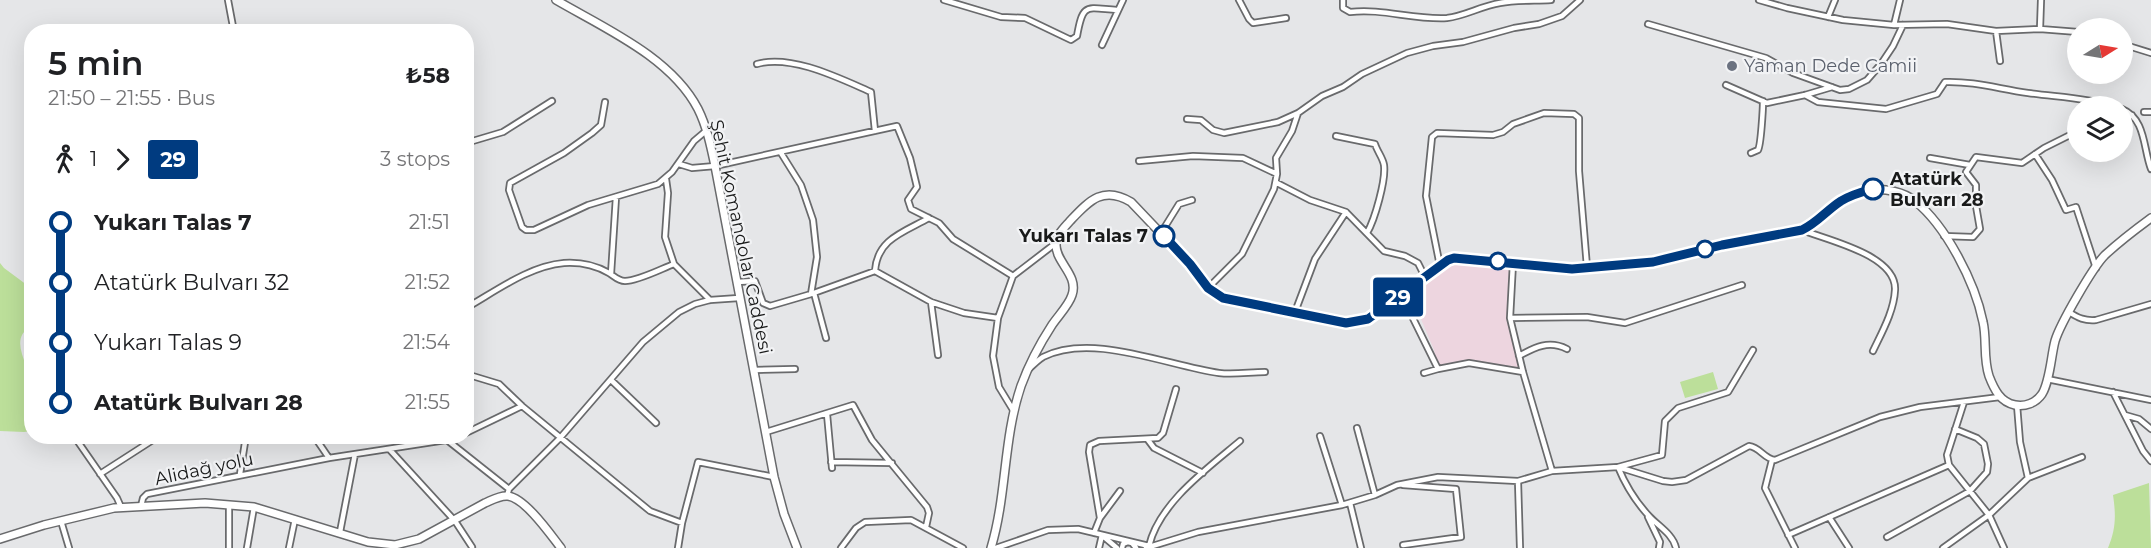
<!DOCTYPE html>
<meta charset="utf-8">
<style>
:root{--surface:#fff;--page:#f2f2f2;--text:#202124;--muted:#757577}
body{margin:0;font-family:Montserrat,sans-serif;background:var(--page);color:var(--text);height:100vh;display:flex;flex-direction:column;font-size:22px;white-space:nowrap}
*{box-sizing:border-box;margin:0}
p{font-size:20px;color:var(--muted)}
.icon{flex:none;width:33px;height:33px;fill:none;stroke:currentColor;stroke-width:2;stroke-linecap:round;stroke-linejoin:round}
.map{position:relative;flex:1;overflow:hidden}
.details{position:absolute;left:24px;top:24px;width:450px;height:420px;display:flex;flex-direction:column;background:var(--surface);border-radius:24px;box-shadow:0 6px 24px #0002}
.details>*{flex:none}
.badge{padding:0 12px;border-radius:4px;font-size:21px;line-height:39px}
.needle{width:39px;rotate:79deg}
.fabs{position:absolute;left:2067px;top:18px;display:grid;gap:12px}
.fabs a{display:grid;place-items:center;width:66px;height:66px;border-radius:50%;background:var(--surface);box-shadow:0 6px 24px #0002;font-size:30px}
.map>.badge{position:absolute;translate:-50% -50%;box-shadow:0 0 0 3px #fff}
.legs{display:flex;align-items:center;gap:9px;height:66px;padding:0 24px;font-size:20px}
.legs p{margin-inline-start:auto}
.overview{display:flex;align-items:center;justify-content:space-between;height:102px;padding:0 24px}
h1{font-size:33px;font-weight:600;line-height:45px}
ul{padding:0 24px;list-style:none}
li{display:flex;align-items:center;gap:21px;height:60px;font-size:22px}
li i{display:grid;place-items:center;width:9px;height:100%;margin:0 8px;background:currentColor}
li i::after{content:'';width:15px;height:15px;margin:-8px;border:4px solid;border-radius:50%;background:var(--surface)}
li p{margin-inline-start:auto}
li:first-child i{background:linear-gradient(#0000 50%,currentColor 0)}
li:last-child i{background:linear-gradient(currentColor 50%,#0000 0)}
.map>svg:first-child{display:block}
</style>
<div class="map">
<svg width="2151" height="548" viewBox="0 0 2151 548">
<rect width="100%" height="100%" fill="#e5e6e8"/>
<path fill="#edd5df" d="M1456,258l55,8 -2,52 11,51 -35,-6h-23l-25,4 -3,-17 -24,-57z"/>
<path fill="#bcdf9a" d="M0,263l4,5 27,20v38c-30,18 14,52 -3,75l3,6v24l-7,1 -24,-1z
M1713,372l5,17 -33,9 -5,-16z
M2149,483l2,65h-43c8,-19 8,-33 5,-53z"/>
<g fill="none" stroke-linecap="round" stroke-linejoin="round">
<defs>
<path id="street" d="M228,0l6,32
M944,0l57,17 24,1 46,22 6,-4c6,-34 9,-28 40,-26
M1239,0l10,19 4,4 33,-5
M1343,0v8l7,4c32,-4 64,8 97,6 18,-2 34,-12 53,-15 17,-3 34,-2 51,-3
M1759,0l28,8 56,12 51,5 53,-1 49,7 44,-2 38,3
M1828,17l7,-17
M1648,24l118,34 27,15 47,17 9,-1 18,-9 14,-16 12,-18 10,-21
M1894,25l6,-25
M2040,29l1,-29
M1996,31l4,30
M2122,44l29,9
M1102,45l21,-45
M757,64c34,-10 82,14 114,28l4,39
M1726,85l41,18 38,-8 27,-8
M1805,95l13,7 68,7 51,-15 8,-12c29,-1 54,7 83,11 29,4 58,5 87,13
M605,102l-4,23 -9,8 -28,20 -54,30 -1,7 13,37 4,3h8l54,-25 70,-21 14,-12 22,-31 13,-11
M2122,109c24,10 21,39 29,60
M2144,112h7
M2122,118l10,-3
M1187,119l14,1 12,10 11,3 54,-11 20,-9 24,-17 21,-9 19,-13 45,-21 26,-7 30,-4 51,-14 25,-4 23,-8 18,-16
M1336,136l39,8c2,7 8,14 9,21 2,15 -9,54 -17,68
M466,143l37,-11 49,-31
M781,153l20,32 12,35 4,37 -6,37
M1751,153l7,-3c3,-5 5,-42 5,-49
M2035,154l17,26 14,30 10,-3 20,61
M1930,158l40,7
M1139,161l54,-5 50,2 34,16 -3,15 -32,65 -34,34
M679,164l13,4 23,-2 182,-40 13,32 7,29 -9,13 3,9 28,14 14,16 60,37
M1277,174l-1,-16 16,-27 6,-18
M666,179l2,14 -3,44 9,27
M1277,183l33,17 36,12 38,39 21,5 13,7 7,14
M1802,230c25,10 95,25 93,60 -1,21 -13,42 -22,61
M1161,233l18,-29 13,-4
M1944,236l29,1 7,-8 -4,-23v-21l-10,-13 10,-15 46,6 22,-15 34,-17
M1513,263l-3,55 13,54 29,99
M1440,266l-14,-70 6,-59 5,-4 56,2 10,-3 10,-8 31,-11 30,1 5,4v53l8,96
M875,271c2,-32 29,-39 54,-53
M611,274l5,-77
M737,282l18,-1 8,22 7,3 41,-12 64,-23 56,31 33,11 34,5
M814,293l12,45
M1401,294l37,75 -14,4
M931,302l7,53
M466,308c30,-17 63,-42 98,-45 16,-1 31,2 45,10 5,3 9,8 16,8 13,0 36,-12 49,-17l36,36
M1295,312l20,-53 31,-47
M2069,312c9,6 16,9 27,8l55,-16
M1510,318l77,-1 38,6 117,-38
M1519,356c16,-9 30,-16 48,-7
M1029,369c4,-4 9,-9 14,-12 49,-25 125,9 176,16 15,2 31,-1 46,-1
M1438,369l31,-6 54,9
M754,370l41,-1
M466,374l33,10 23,22 128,105 32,12
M2047,379l104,21
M611,380l45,43
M2113,392l30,59 8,10
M1964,402l-17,53 2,10 40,50 15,33
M2017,405l3,37 8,36
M1013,410l-14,-23 -6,-31 5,-38 15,-42 43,-33
M827,414l5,54
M2125,415l14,4 12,10
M1357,428l18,67
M766,432l87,-27 19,35 55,67 2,6 -3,14
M466,433l56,-27
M74,436l43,62 4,9
M314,436l15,22
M442,436l67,53
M1320,436l22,69
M1148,440l6,8 49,25
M390,450l65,71 17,26
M1772,460l-7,28 30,60
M831,462l61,1
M100,474l59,-38
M240,474l6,-38
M1518,481l2,67
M1403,485l53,4 5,48 -58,8
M507,496l2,-7 51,-51 83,-96 36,-30 16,-8 15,-4 29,-2
M1350,503l11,45
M229,505v43
M141,506l2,-8 4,-4 182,-36 117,-18 11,-4
M1648,517l12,25 -1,6
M1829,517l20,31
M1100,518l20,-27
M61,521l8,27
M340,532l15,-78
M1094,533l6,-15 -11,-66 1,-7 9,-4 59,-3 5,-5 13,-44
M1788,535l161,-70
M1104,537l13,11
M1887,537l83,-46 17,-19 1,-8 -4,-20 -7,-6 -22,-9
M1149,546c10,-43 59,-78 91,-105
M247,548l7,-41
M289,548l6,-29
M678,548l4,-25 16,-61 76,15
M841,548l15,-20 9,-6 46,-2 52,28
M996,548l52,-18 30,-1 71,17
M1099,548l3,-13
M1122,548l1,-4 5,-2 4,1 4,5
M1146,548l52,-16 144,-27 33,-10 22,-10 41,-8 80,4 34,-10 66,-4 45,14 9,1 14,-2 63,-34c11,1 15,13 26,14l105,-43 40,-10 80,-10
M1676,548c-3,-14 -18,-22 -27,-32 -13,-14 -24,-32 -31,-49l44,-12 3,-34 13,-13 50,-16 25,-42
M1943,548l46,-33 39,-37 54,-21"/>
<path id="secondary" d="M556,0c48,28 115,57 142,109 9,18 13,38 17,57l59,311 10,37 13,34
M0,539l44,-14 70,-17 91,-5 49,4 114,35 27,3 24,-6 66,-36c7,-3 15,-8 23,-7 18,3 42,38 53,52
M991,548c16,-53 12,-109 30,-162 8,-22 18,-41 31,-61 6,-9 17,-20 20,-30 7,-20 -17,-33 -16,-51 1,-10 8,-16 14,-23 19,-20 33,-36 61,-19l59,62 18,24 15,10 26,6 37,6 36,9 24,4 11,-1 11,-3 80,-59 6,-2 118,11 81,-7 69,-17 80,-15c25,-12 40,-37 69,-40 14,-2 33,2 44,11 31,25 60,81 68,121 4,17 0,36 6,54 5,13 11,26 26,29 10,2 21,-2 27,-11 8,-13 9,-38 13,-53 5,-17 38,-74 50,-86 14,-13 31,-26 46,-37"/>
</defs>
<use href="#street" stroke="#696a6c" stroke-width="8"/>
<use href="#secondary" stroke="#696a6c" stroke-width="10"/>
<use href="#street" stroke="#fff" stroke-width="4.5"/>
<use href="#secondary" stroke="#fff" stroke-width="7"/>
</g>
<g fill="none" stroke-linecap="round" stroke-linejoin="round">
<defs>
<path id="line-1" d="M1164,236l26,28 18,24 15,10 123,25 22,-4 80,-59 6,-2 118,11 81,-7 69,-17 80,-15c15,-7 25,-20 39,-29 10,-6 20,-9 32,-12"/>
</defs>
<use href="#line-1" stroke="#fff" stroke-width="14"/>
<use href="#line-1" stroke="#003b80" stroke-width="9"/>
</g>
<circle fill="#6b7280" stroke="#f2f3f5" stroke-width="2" cx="1732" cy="66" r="6"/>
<g fill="#fff" stroke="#003b80" stroke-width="3">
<circle cx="1873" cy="189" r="10"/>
<circle cx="1164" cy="236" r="10"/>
<circle cx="1705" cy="249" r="8"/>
<circle cx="1498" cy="261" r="8"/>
</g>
<g text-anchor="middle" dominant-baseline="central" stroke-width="4.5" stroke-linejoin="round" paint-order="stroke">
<g font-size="18" fill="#5b616d" stroke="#f2f3f5" text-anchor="start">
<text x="1744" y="66">Yaman Dede Camii</text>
</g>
<g font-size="18" font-weight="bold" fill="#191a1a" stroke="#f2f3f5" text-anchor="start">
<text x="1890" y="179">Atatürk<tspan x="1890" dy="21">Bulvarı 28</tspan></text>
<text x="1148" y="236" text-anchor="end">Yukarı Talas 7</text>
</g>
<g font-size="18" fill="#191a1a" stroke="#f2f3f5">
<text transform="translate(741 237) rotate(78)">Şehit Komandolar Caddesi</text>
<text transform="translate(204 469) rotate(-12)">Alidağ yolu</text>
</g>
</g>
</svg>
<div class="fabs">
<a><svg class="needle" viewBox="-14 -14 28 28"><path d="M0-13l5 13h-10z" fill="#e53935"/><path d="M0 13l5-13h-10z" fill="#757577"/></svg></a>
<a><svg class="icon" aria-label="layers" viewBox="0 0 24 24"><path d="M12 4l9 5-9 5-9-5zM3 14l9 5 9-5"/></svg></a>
</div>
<b class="badge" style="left:1398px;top:297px;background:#003b80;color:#fff">29</b>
<section class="details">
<div class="overview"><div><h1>5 min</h1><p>21:50 – 21:55 · Bus</p></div><b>₺58</b></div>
<div class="legs"><svg class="icon" aria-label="walk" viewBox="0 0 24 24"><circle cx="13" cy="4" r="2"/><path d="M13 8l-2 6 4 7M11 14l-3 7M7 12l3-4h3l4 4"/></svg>1<svg class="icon" aria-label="forward" viewBox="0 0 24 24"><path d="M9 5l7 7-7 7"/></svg><b class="badge" style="background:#003b80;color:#fff">29</b><p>3 stops</p></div>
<ul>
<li><i style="color:#003b80"></i><b>Yukarı Talas 7</b><p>21:51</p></li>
<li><i style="color:#003b80"></i><span>Atatürk Bulvarı 32</span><p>21:52</p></li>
<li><i style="color:#003b80"></i><span>Yukarı Talas 9</span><p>21:54</p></li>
<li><i style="color:#003b80"></i><b>Atatürk Bulvarı 28</b><p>21:55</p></li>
</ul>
</section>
</div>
